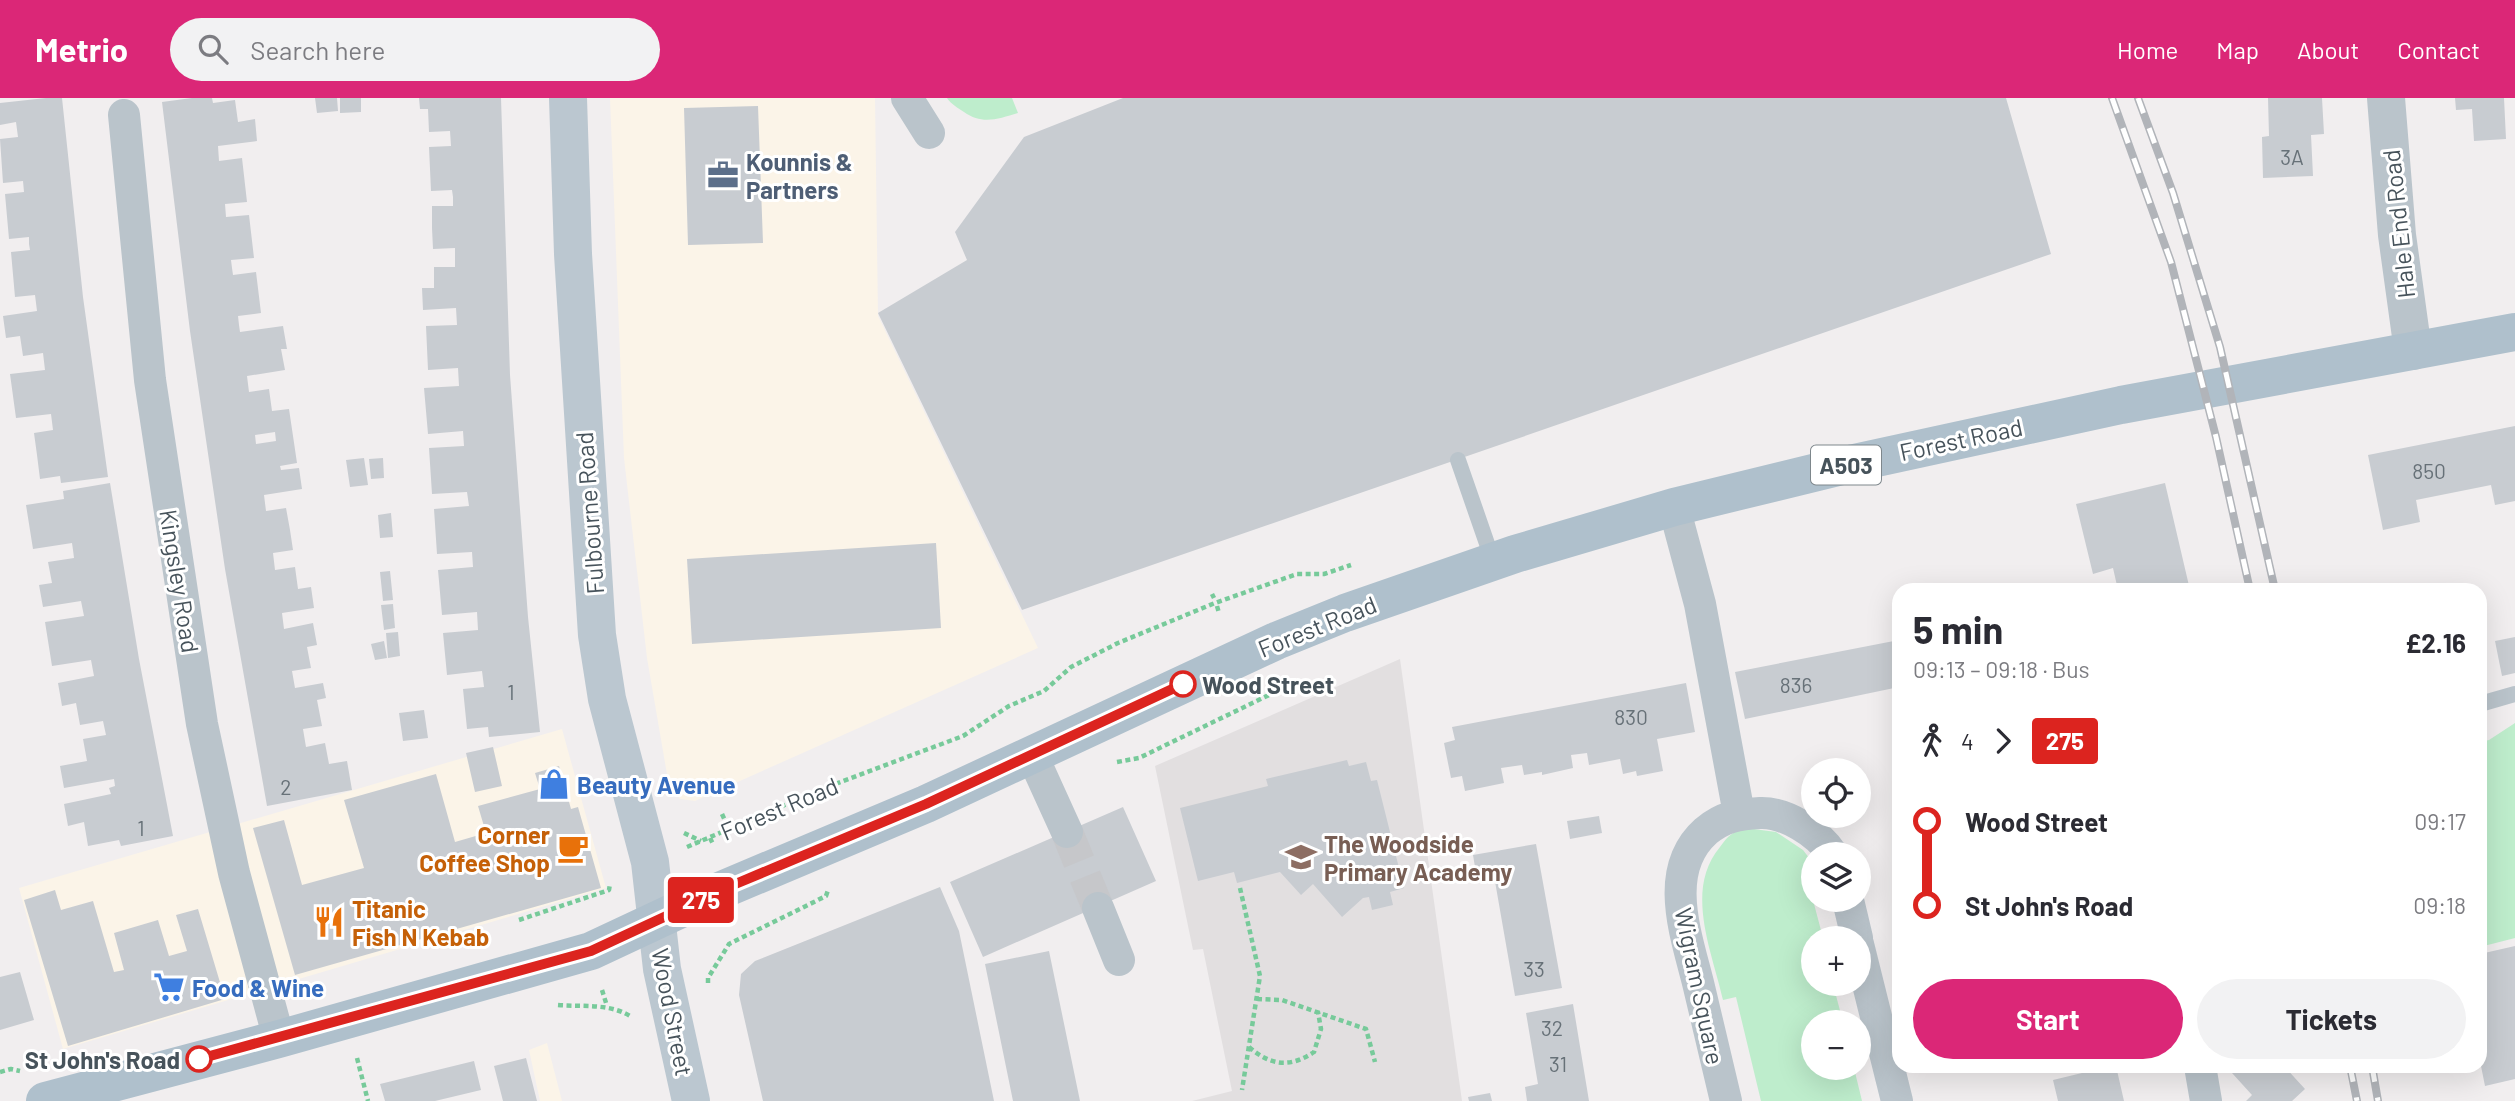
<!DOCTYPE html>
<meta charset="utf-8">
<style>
:root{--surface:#fff;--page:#f2f2f3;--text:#2b2b33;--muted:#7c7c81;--accent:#db2777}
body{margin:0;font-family:Barlow,sans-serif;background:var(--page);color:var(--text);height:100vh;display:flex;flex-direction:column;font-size:26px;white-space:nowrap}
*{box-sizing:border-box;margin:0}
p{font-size:23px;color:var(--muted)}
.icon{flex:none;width:38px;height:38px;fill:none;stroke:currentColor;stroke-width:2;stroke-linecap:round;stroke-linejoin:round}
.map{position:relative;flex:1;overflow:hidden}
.drawer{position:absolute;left:1892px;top:485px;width:595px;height:490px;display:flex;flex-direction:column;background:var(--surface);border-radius:21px;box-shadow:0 7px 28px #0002}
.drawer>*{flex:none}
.badge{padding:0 14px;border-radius:5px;font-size:24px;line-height:46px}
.buttons{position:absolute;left:1801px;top:660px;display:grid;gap:14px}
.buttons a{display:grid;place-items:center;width:70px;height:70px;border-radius:50%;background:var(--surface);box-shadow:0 7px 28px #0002;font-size:35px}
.map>.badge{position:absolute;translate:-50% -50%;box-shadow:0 0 0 4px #fff}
.legs{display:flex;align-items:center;gap:10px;height:77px;padding:0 21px;font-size:23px}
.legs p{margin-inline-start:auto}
.head{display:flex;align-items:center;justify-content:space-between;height:119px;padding:0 21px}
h1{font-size:38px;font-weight:700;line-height:52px}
.cta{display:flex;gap:14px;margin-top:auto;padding:14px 21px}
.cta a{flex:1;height:80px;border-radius:42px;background:var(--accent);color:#fff;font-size:28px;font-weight:700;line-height:80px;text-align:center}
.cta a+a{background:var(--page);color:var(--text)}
ul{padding:0 21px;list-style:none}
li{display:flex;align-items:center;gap:24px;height:84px;font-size:26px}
li i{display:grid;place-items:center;width:10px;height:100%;margin:0 9px;background:currentColor}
li i::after{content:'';width:18px;height:18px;margin:-9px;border:5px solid;border-radius:50%;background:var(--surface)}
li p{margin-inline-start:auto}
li:first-child i{background:linear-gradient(#0000 50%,currentColor 0)}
li:last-child i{background:linear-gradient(currentColor 50%,#0000 0)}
header{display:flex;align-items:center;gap:42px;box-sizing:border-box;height:98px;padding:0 35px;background:var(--accent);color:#fff}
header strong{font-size:33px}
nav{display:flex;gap:38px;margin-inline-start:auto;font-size:24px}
.search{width:490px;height:63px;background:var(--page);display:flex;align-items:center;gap:18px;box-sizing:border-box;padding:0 24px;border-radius:38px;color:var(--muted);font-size:26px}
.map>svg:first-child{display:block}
</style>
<header>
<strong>Metrio</strong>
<div class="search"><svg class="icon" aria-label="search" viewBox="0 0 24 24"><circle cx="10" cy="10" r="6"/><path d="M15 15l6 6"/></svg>Search here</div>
<nav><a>Home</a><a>Map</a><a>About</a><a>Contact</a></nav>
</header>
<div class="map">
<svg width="2515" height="1003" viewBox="0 0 2515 1003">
<rect width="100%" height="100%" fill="#f1eeef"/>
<path fill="#fbf4e8" d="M610,0h265l3,218 160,332 -343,153 -15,-2 -11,-13 -22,-128 -23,-200z
M562,631l44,159 -543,161 -44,-161z
M547,945l15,58h-22l-11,-51z"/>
<path fill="#e2dfe0" d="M1400,561l62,442h-270l40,-10 -29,-142 -10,1 -38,-184z"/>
<path fill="#beedcc" d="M947,0h65l6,15c-20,6 -36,12 -54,-1 -6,-4 -13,-8 -17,-14z
M2515,625v215l-35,9v-205l9,-2z
M1746,730l30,4 27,18 10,13v37l10,38h-10v46h20l10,38h-30v46h41l8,33h-101l-25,-104 -13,3c-11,-49 -39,-110 -3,-153 7,-10 14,-17 26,-19z"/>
<path fill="#c8ccd1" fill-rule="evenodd" d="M46,0h16l21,199 25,180 -47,6 -1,-7 -20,3 -3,-24 -3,-22 19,-3 -2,-16 -35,4 -6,-44 35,-4 -2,-17 -20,3 -3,-20 -14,2 -3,-22 34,-5 -2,-16 -20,2 -4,-45 19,-2 -1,-6v-7l-20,2 -4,-45 19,-2 -1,-11 -20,2 -3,-44 18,-2 -2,-15 -16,3v-22z
M192,0h20l1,5 22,-3 3,22 17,-3 2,22 -39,5 1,15 23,-3 5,44 -22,2 1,13 23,-2 5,43 -23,2 1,8 1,7 23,-3 5,41 -23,3 1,9 1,7 43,-6 4,23h-6l4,21 -38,6 2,16 20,-3 3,22 17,-2 8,54 -17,3 1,4 18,-2 3,21 -38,6 2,16 20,-3 4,22 3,20 -20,3 2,17 20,-3 3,22 13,-2 3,21 -32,5 2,16 29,-6 4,22 -10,2 4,21 -19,3 3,17 28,-5 3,15 -9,2 5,26 -19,3 3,18 19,-4 4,21 18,-3 5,29 -85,16 -42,-237 -35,-238 -28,-229zM275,334l1,9 -20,3 -1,-9z
M315,0h22l1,13 -21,2z
M340,0h21v14l-21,1z
M419,0h82l9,277 18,242 12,115 -51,5 -1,-10 -21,2 -4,-40 21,-2 -2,-16 -35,4 -4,-42 35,-3 -1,-18 -35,3 -4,-45 35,-3 -1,-15 -35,2 -3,-45 35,-3 -2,-14 -35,2 -3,-46 35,-2 -1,-15 -35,3 -4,-46 35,-2 -1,-18 -30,2 -2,-44 31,-1 -1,-17 -33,2 -1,-22h12v-21h21v-19l-22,1 -1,-21v-22h21v-9l-1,-7 -21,1 -2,-44 22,-1 -1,-15 -21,1 -1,-23h-8z
M1123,0h883l45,156 -1029,356 -144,-297 89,-53 -12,-28 69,-95z
M2268,0h54l2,36 -13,1 2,41 -50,2 -1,-41 7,-1z
M2455,0h49l2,41 -32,2 -2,-32 -16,1z
M758,8l5,137 -75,2 -4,-137z
M2515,328v75l-20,4 -4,-20 -75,15 4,22 -37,8 -15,-75z
M364,360l4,27 -18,2 -4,-27z
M383,360l1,20 -13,1 -2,-20z
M110,385l29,176 34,177 -52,10 -2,-6 -31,6 -4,-24 -16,4 -4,-22 47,-10 -2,-6 6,-2 -1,-7 -50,9 -4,-22 27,-5 -4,-22 23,-4 -3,-14 -23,4 -4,-22 -14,3 -4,-23 36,-7 -3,-16 -39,6 -7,-44 39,-6 -3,-15 -38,6 -4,-22 13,-2 -4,-21 26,-4 -1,-8 -1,-7 -39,6 -7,-44 38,-6 -1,-8z
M2165,385l25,107h-72l-5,-22 -20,6 -17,-70z
M391,415l2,24 -13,1 -2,-23z
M936,445l5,85 -249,16 -5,-85z
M390,473l3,29 -10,1 -3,-29z
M393,506l2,24 -11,2 -3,-25z
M398,534l2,24 -12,2 -2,-25z
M2515,539v36l-13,3 -7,-35z
M1899,542v47l-154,32 -10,-47z
M384,543l3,17 -12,2 -4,-16z
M1686,585l9,49 -38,7 6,32 -26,5 -1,-5 -13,3 -3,-15 -31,6 -2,-12 -16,2 2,13 -31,7v-3l-18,3 -2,-10 -21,3 3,15 -39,8 -3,-15 -11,2 -7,-35 11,-3 -3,-13z
M424,612l4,28 -25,3 -4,-28z
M493,649l9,39 -27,6 -9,-39z
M1347,662l2,6 17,-4 5,19 6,-1 27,108 -14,4 3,13 -21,5 -3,-13 -6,1 -21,19 -29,-33 -12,11 -21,-23 -43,11 -3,-11 -36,9 -18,-73 88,-22 -2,-7z
M559,668l12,43 7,-2 23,81 -306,87 -42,-147 31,-8 18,65 62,-17 -20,-68 92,-26 19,68 31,-9 -8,-27 62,-17 -5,-16z
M1123,709l33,74 -173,76 -33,-75z
M1599,718l3,17 -32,6 -3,-18z
M1536,746l26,144 -47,8 -22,-126 -17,3 -3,-18z
M940,789l19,44 35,170h-231l-24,-106 2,-21 14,-13z
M55,792l6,20 32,-9 21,71 10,-2 -10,-37 44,-13 11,36 18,-5 -11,-36 22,-6 27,90 -157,47 -44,-146z
M2515,848v133l-30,7 -5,-25v-107z
M1049,853l31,150h-67l-28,-137z
M20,874l14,48 -34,10v-53z
M1573,906l16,97h-62l-2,-14 13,-3 -12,-71z
M526,960l11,43h-34l-9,-35z
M474,963l7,29 -46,11h-50l-5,-17z
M2111,968h5l8,35h-66l-5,-21z
M2239,968h45l21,23 -13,12h-46l6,-6 -20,-22z
M1490,995l2,8h-23l-1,-4z"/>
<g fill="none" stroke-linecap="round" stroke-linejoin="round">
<path stroke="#c6c7ca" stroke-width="32" stroke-dasharray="32 16" stroke-linecap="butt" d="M1067,734l31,76"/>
<path stroke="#77ca9a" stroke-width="4.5" stroke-dasharray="5 3.5" stroke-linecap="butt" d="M1212,496l2,4
M1217,508l2,7
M1117,664l22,-4 130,-63 6,-7
M722,716l5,11
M684,735l17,8
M710,740l3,6
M687,749l135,-58 141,-53 46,-30 35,-15 27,-24 47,-24 97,-40 82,-29h27l27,-9
M1240,790l20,88 -18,114
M519,822l90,-30 1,-6
M708,885v-5l21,-34 97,-48 2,-6
M602,892l5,16
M1257,901l25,1 84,29 9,33
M558,907c25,2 50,-2 72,11
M1249,949c22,19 41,21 65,5l7,-23 -3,-17
M357,960l11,43
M0,974l11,-3 9,2"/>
<path stroke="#bac4cb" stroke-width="16" d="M1458,362l35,101
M2480,606l35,-10"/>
<path stroke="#bac4cb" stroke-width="32" d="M907,0l22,35
M124,17l26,265 52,344 32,149 45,166
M1674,409l26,97 39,210
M1032,657l35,77
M1848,802l9,38
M1098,810l21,52
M1858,846l39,157
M2200,968l6,35
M1726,1003c-9,-38 -18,-76 -27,-114 -12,-50 -38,-116 7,-156 17,-14 32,-17 54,-18 25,-1 59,20 72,41"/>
<path stroke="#bac4cb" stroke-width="38" d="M2386,0l11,137 16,116"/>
<path stroke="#bbc7d0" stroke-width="38" d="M568,0l5,156 24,381 10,64 43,163 12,107 29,132"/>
<path stroke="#afc0cc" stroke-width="38" d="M45,1003l234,-62 312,-88 126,-59 209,-88 350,-163 69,-28 170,-59 159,-47 180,-44 267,-58 394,-73"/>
<defs>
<path id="rail" d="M2112,0l59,164 45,175 34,153
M2138,0l35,95 47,154 55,243
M2350,968l7,35
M2372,968l6,35"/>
</defs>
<use href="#rail" stroke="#b1b4b9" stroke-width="8"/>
<use href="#rail" stroke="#fff" stroke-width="5" stroke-dasharray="16" stroke-linecap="butt"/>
</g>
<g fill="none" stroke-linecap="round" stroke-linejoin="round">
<defs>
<path id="line-1" d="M199,961l392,-108 142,-66 193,-81 257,-120"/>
</defs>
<use href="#line-1" stroke="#fff" stroke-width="16"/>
<use href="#line-1" stroke="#dc241f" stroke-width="10"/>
</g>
<defs>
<symbol id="office-bare" viewBox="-9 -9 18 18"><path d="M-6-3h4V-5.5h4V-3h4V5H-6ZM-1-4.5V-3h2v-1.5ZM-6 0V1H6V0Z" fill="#5c6f8a" stroke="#fff" stroke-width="2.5" paint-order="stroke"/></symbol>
<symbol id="shop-bare" viewBox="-9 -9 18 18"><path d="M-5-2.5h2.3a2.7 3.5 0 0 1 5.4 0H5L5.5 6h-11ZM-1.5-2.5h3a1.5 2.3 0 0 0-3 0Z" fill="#3f7fe0" stroke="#fff" stroke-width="2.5" paint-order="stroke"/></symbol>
<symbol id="cafe-bare" viewBox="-9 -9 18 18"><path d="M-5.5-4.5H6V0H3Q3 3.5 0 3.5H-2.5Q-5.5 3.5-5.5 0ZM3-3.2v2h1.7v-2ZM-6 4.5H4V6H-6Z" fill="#e8710a" stroke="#fff" stroke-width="2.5" paint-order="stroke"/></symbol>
<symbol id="school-bare" viewBox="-9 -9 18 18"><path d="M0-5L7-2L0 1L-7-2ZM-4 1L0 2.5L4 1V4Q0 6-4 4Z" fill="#8d6e63" stroke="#fff" stroke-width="2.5" paint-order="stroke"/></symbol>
<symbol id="restaurant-bare" viewBox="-9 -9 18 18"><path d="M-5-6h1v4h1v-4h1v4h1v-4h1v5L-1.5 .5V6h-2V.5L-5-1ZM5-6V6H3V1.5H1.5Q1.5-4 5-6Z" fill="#e8710a" stroke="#fff" stroke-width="2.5" paint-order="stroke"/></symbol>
<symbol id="supermarket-bare" viewBox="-9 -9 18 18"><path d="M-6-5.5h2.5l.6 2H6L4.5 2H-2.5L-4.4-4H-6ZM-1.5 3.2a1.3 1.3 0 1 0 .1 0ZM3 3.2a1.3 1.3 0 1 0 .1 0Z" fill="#3f7fe0" stroke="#fff" stroke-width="2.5" paint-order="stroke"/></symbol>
</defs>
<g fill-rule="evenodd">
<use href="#office-bare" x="701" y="55" width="44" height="44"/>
<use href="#shop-bare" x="532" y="664" width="44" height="44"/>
<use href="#cafe-bare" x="551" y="728" width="44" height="44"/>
<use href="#school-bare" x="1279" y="737" width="44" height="44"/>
<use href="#restaurant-bare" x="307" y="802" width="44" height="44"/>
<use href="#supermarket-bare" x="147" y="867" width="44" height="44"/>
</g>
<g fill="#fff" stroke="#dc241f" stroke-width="3.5">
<circle cx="1183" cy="586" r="12"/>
<circle cx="199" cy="961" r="12"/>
</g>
<g text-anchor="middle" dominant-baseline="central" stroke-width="6" stroke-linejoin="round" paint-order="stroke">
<g font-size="21" fill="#677178">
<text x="2292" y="58">3A</text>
<text x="2429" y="372">850</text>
<text x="1796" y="586">836</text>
<text x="511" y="593">1</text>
<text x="1631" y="618">830</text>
<text x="286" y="688">2</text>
<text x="141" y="729">1</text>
<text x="1534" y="870">33</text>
<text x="1552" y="929">32</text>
<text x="1558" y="965">31</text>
</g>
<rect fill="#fff" stroke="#7e878c" stroke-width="2" x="1811" y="347.5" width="70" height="39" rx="5"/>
<g font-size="23" font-weight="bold" fill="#47535b">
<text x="1846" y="367">A503</text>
</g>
<g font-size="24" font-weight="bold" fill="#4e5e75" stroke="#fff" text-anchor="start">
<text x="746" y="63">Kounnis &amp;<tspan x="746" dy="28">Partners</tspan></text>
</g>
<g font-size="24" fill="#47535b" stroke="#fff">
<text transform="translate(2398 126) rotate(-96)">Hale End Road</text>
<text transform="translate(1961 341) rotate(-12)">Forest Road</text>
<text transform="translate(589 415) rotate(-94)">Fulbourne Road</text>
<text transform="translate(180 483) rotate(81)">Kingsley Road</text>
<text transform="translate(1317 528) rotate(-22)">Forest Road</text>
<text transform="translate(779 710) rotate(-23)">Forest Road</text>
<text transform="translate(1700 888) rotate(78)">Wigram Square</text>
<text transform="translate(673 914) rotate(79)">Wood Street</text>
</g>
<g font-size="24" font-weight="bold" fill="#47535b" stroke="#fff" text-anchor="start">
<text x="1202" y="586">Wood Street</text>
<text x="180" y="961" text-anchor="end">St John's Road</text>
</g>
<g font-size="24" font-weight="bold" fill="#366cbe" stroke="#fff" text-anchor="start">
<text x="577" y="686">Beauty Avenue</text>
<text x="192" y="889">Food &amp; Wine</text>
</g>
<g font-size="24" font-weight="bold" fill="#c56008" stroke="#fff" text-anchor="end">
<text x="550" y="736">Corner<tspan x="550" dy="28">Coffee Shop</tspan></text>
<text x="352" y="810" text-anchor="start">Titanic<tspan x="352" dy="28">Fish N Kebab</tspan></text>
</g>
<g font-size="24" font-weight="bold" fill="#785e54" stroke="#fff" text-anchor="start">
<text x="1324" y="745">The Woodside<tspan x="1324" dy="28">Primary Academy</tspan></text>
</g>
</g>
</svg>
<div class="buttons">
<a><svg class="icon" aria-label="locate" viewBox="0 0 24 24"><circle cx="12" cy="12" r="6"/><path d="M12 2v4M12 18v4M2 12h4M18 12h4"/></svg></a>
<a><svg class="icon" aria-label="layers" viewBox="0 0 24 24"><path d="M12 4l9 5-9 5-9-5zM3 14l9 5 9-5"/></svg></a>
<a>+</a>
<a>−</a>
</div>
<b class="badge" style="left:701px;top:802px;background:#dc241f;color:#fff">275</b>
<section class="drawer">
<div class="head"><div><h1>5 min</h1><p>09:13 – 09:18 · Bus</p></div><b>£2.16</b></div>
<div class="legs"><svg class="icon" aria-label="walk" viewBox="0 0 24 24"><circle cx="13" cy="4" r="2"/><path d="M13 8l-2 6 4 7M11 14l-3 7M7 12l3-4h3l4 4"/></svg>4<svg class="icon" aria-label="forward" viewBox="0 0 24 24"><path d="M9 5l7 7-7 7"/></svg><b class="badge" style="background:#dc241f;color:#fff">275</b></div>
<ul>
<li><i style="color:#dc241f"></i><b>Wood Street</b><p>09:17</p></li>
<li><i style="color:#dc241f"></i><b>St John's Road</b><p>09:18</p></li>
</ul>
<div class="cta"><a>Start</a><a>Tickets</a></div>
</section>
</div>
